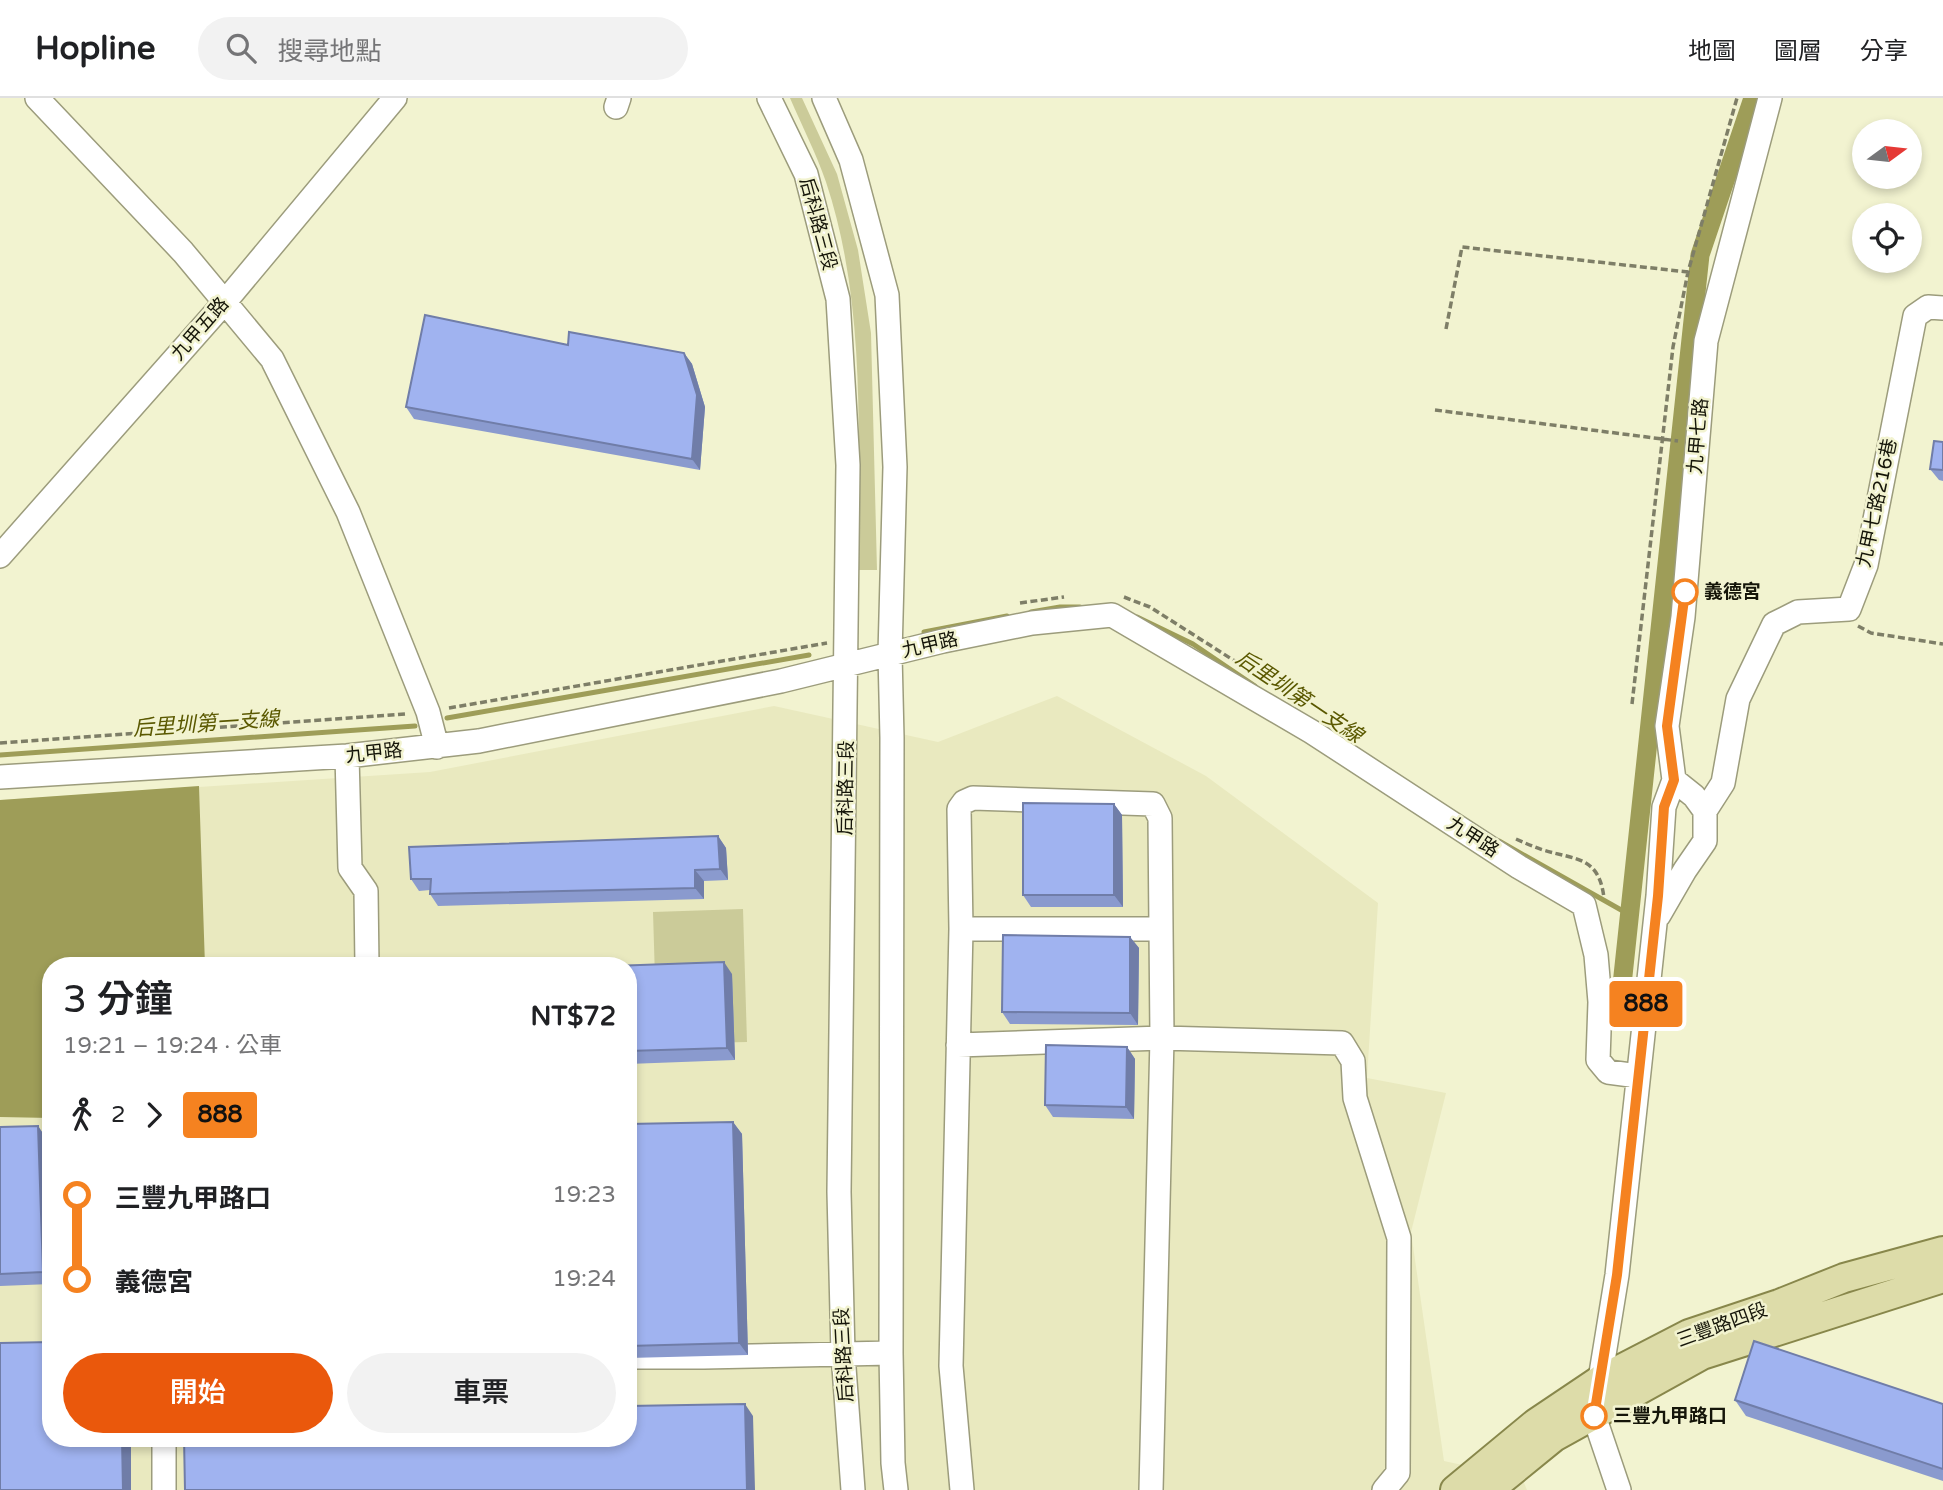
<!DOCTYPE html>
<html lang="zh-TW">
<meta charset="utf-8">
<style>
:root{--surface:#fff;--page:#f2f2f2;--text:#202124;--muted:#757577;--line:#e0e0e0;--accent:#ea580c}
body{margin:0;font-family:"Varela Round","Noto Sans TC",sans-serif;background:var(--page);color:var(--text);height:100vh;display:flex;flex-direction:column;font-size:26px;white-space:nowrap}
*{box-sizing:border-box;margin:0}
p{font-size:23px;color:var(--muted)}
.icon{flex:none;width:38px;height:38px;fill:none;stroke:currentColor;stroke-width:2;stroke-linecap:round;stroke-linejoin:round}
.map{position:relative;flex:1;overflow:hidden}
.panel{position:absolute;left:42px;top:859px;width:595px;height:490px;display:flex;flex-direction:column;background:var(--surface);border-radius:28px;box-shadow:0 4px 10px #0003}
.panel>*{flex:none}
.badge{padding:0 14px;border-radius:5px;font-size:24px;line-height:46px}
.needle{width:46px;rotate:75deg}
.buttons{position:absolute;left:1852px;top:21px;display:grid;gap:14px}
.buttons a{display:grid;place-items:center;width:70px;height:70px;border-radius:50%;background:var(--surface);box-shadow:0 4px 10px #0003;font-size:35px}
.map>.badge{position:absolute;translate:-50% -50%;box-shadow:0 0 0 4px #fff}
.legs{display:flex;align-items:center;gap:10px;height:77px;padding:0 21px;font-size:23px}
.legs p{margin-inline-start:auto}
.head{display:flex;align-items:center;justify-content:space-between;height:119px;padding:0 21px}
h1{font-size:38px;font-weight:600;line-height:52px}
.action{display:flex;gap:14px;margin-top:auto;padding:14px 21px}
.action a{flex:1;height:80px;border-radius:42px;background:var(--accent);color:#fff;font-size:28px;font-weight:600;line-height:80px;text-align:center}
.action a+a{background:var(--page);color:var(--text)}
ul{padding:0 21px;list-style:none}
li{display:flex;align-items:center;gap:24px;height:84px;font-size:26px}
li i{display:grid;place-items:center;width:10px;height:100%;margin:0 9px;background:currentColor}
li i::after{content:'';width:18px;height:18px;margin:-9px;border:5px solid;border-radius:50%;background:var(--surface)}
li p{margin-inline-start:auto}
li:first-child i{background:linear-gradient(#0000 50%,currentColor 0)}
li:last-child i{background:linear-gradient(currentColor 50%,#0000 0)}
header{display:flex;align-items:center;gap:42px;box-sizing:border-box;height:98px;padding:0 35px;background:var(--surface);border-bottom:2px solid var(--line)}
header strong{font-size:33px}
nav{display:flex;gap:38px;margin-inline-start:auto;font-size:24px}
.search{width:490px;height:63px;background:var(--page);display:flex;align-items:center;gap:18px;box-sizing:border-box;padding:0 24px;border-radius:38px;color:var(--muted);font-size:26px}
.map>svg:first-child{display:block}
</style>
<header>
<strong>Hopline</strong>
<div class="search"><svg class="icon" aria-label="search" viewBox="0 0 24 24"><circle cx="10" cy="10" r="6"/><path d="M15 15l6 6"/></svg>搜尋地點</div>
<nav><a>地圖</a><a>圖層</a><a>分享</a></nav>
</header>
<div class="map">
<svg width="1943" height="1392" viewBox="0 0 1943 1392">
<rect width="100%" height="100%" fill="#f2f3d0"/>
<path fill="#e9e9bf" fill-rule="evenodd" d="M1057,598l149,80 172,127 -11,175 79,15 -35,139 33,229 78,17 5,12h-1527v-690l430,-28 344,-66 164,36zM51,868h577v472h-577z"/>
<path fill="#cbcb99" d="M790,0h12l35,76 21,76 13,83 6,237h-19c0,-128 9,-265 -32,-388 -10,-29 -24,-56 -36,-84z
M743,811l4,133 -90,2 -4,-132z"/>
<path fill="#9e9d58" d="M199,688l6,180h-154v152l-51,-1v-317z"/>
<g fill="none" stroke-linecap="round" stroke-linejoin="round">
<path stroke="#9e9d58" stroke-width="5" d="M1031,514l29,-5h20
M1137,519l56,27 62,42
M924,534l83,-16
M447,620l362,-63
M0,657l415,-29
M1499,743l131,74"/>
<path stroke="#9e9d58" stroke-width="19" d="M1619,915l81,-758 53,-157"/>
<defs>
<path id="minor" d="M37,0l146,154 89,107 76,153 80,200 9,35
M769,0l37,76 32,125 10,166 -9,727 4,162 10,136
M824,0l27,62 36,135 8,172 -5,187 2,84 -1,615 2,110 3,27
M616,9l3,-9
M0,458l224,-253 171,-205
M347,658l3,112 16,23 1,75
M0,679l347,-21 132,-15 302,-60 162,-40 89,-18 80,-8 200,117 207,135 65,38 12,50 4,47 -2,58 10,12 30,4
M1705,713l18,-28 15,-84 36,-75 24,-12 51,-3 17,-44 49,-249 13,-9 15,1
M1659,817l26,-45 20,-29v-30l-11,-15 -20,-16
M961,831h199
M958,947l204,-7 180,5 11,18 2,37 44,140 -1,235 -14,17
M628,1259h76l187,-4
M164,1340v52
M962,1392l-11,-124 10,-437 -2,-120 5,-7 9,-4 180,6 7,14 2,220 -11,452
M1619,1392l-25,-74 23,-141 41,-379 6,-89 10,-27 -7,-54 16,-109 23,-276 64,-243"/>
<path id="major" d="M1455,1392l81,-67 64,-43 89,-46 90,-30 65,-26 99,-27
M1489,1392l65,-53 148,-82 241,-77"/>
</defs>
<use href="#minor" stroke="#9c9c7c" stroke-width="26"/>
<use href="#major" stroke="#88874b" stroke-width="32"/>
<path stroke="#7e7e67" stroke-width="3.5" stroke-dasharray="7 3.5" stroke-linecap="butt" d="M1446,231l16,-82 226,25
M1435,312l243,31
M1124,499l26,10 91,58
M1020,505l44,-6
M1858,528l13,7 72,11
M1632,606l41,-357 15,-75 49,-174
M449,610l378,-65
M0,645l406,-29
M1516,741c9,4 18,8 27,11 33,10 56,6 61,48"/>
<use href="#minor" stroke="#fff" stroke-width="23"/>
<use href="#major" stroke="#dddca9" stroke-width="28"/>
</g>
<path fill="#8a9ace" d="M568,247l116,8 8,11 13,43 -5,63 -286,-51 -8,-12z
M1943,344v39l-4,-1 -9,-11z
M1114,706l8,11 1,92h-92l-8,-12z
M718,738l8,12 2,32 -24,1v18l-266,7 -8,-12v-4l-11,1 -8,-12z
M1130,839l9,11 -1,77 -128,-1 -8,-12z
M628,868l104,8 3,86 -107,4z
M1127,949l8,12 -1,60 -81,-2 -8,-12z
M733,1024l9,12 6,221 -120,3v-234z
M38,1028l8,12 5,146 -51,2v-159z
M1735,1302l208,4v77l-197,-65z"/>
<path fill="#707da8" d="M684,255l8,11 13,43 -5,63 -8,-11z
M1114,706l8,11 1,92 -9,-12z
M718,738l8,12 2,32 -8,-11z
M695,772l9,11v18l-9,-11z
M1130,839l9,11 -1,77 -8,-12z
M724,864l8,12 3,86 -8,-12z
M1127,949l8,12 -1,60 -8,-12z
M733,1024l9,12 6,221 -9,-12z
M38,1028l8,12 5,146 -8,-12z
M745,1306l8,12 2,74h-8z
M122,1340h9v52h-8z"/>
<path fill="#a0b3f0" stroke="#707da8" stroke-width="2" d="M425,217l143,30 1,-13 115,21 13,42 -5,64 -286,-52z
M1934,343l9,1v28l-13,-1z
M1023,705l91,1v91h-91z
M718,738l2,33 -25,1v18l-265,6 1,-15h-20l-2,-32z
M1003,837l127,2v76l-128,-1z
M724,864l3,86 -99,3v-85h-16z
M1046,947l81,2 -1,60 -81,-2z
M733,1024l6,221 -111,3v-222z
M38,1028l5,146 -43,2v-147z
M1754,1243l189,63v65l-208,-69z
M51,1244v96h71l1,52h-123v-147z
M745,1306l2,86h-562l-1,-52h444v-32z"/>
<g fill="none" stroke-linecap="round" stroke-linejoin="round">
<defs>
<path id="line-1" d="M1594,1318l23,-141 41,-379 6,-89 10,-27 -7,-54 18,-134"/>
</defs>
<use href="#line-1" stroke="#fff" stroke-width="16"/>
<use href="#line-1" stroke="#f58220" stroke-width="10"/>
</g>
<g fill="#fff" stroke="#f58220" stroke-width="3.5">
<circle cx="1685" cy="494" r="12"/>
<circle cx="1594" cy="1318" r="12"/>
</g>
<g text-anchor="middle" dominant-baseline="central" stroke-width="5" stroke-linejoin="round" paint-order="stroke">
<g font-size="19" fill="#151509" stroke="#f2f3d0">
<text transform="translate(818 126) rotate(75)">后科路三段</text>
<text transform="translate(200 231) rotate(-49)">九甲五路</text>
<text transform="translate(1698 338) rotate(-85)">九甲七路</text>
<text transform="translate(1877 405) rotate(-78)">九甲七路216巷</text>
<text transform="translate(930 547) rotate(-13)">九甲路</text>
<text transform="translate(374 655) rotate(-6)">九甲路</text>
<text transform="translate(846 690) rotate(-89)">后科路三段</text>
<text transform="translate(1473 739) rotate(33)">九甲路</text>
<text transform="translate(1722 1227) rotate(-20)">三豐路四段</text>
<text transform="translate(844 1257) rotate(-93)">后科路三段</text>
</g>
<g font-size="19" font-weight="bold" fill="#151509" stroke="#f2f3d0" text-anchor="start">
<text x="1704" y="494">義德宮</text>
<text x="1613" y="1318">三豐九甲路口</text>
</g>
<g font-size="21" font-style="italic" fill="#5a5800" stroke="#f2f3d0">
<text transform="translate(1299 599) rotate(34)">后里圳第一支線</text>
<text transform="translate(206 626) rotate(-4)">后里圳第一支線</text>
</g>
</g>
</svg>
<div class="buttons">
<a><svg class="needle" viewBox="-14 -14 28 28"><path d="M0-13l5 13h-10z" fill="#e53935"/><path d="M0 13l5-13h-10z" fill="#757577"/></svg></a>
<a><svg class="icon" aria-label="locate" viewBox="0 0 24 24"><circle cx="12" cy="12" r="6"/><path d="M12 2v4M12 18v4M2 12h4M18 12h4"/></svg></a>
</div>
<b class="badge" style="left:1646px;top:906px;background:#f58220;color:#111">888</b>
<section class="panel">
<div class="head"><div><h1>3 分鐘</h1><p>19:21 – 19:24 · 公車</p></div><b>NT$72</b></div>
<div class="legs"><svg class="icon" aria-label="walk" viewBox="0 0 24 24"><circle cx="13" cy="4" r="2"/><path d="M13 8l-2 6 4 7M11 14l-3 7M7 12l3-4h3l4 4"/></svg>2<svg class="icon" aria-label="forward" viewBox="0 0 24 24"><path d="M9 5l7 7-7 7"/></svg><b class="badge" style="background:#f58220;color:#111">888</b></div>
<ul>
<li><i style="color:#f58220"></i><b>三豐九甲路口</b><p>19:23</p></li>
<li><i style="color:#f58220"></i><b>義德宮</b><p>19:24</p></li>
</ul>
<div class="action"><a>開始</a><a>車票</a></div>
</section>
</div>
